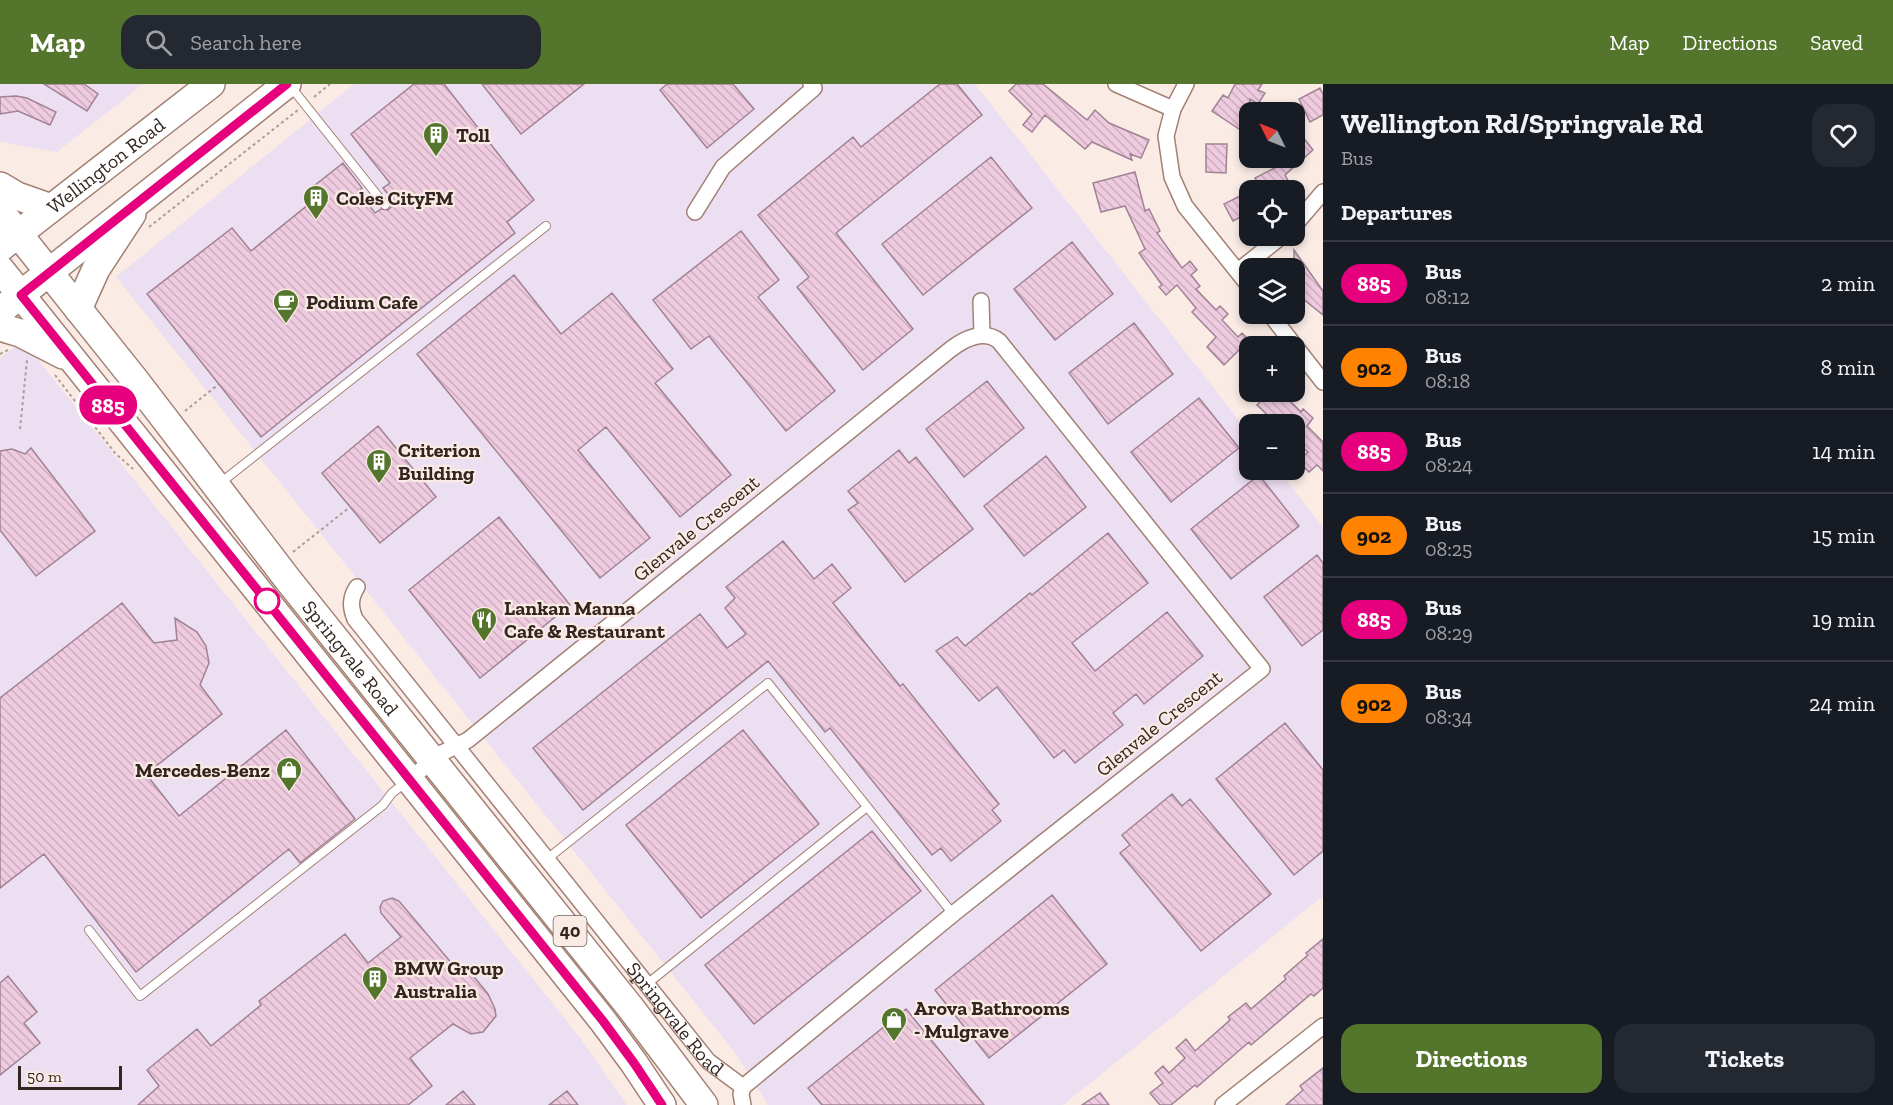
<!DOCTYPE html>
<meta charset="utf-8">
<style>
:root{--surface:#171b24;--page:#242831;--text:#f1f3f6;--muted:#9ea1a6;--line:#363941;--accent:#54752c}
body{margin:0;font-family:"Zilla Slab",serif;background:var(--page);color:var(--text);height:100vh;display:flex;flex-direction:column;font-size:22px;white-space:nowrap}
*{box-sizing:border-box;margin:0}
p{font-size:20px;color:var(--muted)}
.icon{flex:none;width:33px;height:33px;fill:none;stroke:currentColor;stroke-width:2;stroke-linecap:round;stroke-linejoin:round}
.map{position:relative;flex:1;overflow:hidden}
.sheet{display:flex;flex-direction:column;background:var(--surface);width:570px}
.sheet>*{flex:none}
.badge{padding:0 12px;border-radius:20px;font-size:21px;line-height:39px}
.needle{width:39px;rotate:313deg}
.tools{position:absolute;left:1239px;top:18px;display:grid;gap:12px}
.tools a{display:grid;place-items:center;width:66px;height:66px;border-radius:12px;background:var(--surface);box-shadow:0 3px 9px #0003;font-size:30px}
.scale{position:absolute;left:18px;bottom:15px;width:104px;box-sizing:border-box;padding-left:6px;border:3px solid #332520;border-top:0;font-size:16px;line-height:21px;white-space:nowrap;color:#332520;-webkit-text-stroke:4px #faebe5;paint-order:stroke}
.map>.badge{position:absolute;translate:-50% -50%;box-shadow:0 0 0 3px #fff}
h2{padding:0 18px;font-size:22px;line-height:54px}
.round{display:grid;place-items:center;flex:none;width:63px;height:63px;border-radius:18px;background:var(--page)}
.overview{display:flex;align-items:center;justify-content:space-between;height:102px;padding:0 18px}
h1{font-size:28px;font-weight:800;line-height:45px}
.button{display:flex;gap:12px;margin-top:auto;padding:12px 18px}
.button a{flex:1;height:69px;border-radius:18px;background:var(--accent);color:#fff;font-size:24px;font-weight:800;line-height:69px;text-align:center}
.button a+a{background:var(--page);color:var(--text)}
ul{padding:0;list-style:none}
li{display:flex;align-items:center;gap:18px;height:84px;padding:0 18px;border-top:2px solid var(--line)}
li div{flex:1}
li b{display:block;font-size:22px}
li em{font-style:normal}
li .badge{min-width:66px;font-weight:700;text-align:center}
header{display:flex;align-items:center;gap:36px;box-sizing:border-box;height:84px;padding:0 30px;background:var(--accent);color:#fff}
header strong{font-size:28px}
nav{display:flex;gap:33px;margin-inline-start:auto;font-size:21px}
.search{width:420px;height:54px;background:var(--page);display:flex;align-items:center;gap:15px;box-sizing:border-box;padding:0 21px;border-radius:18px;color:var(--muted);font-size:22px}
main{display:flex;flex:1;min-height:0}
.map>svg:first-child{display:block}
</style>
<header>
<strong>Map</strong>
<div class="search"><svg class="icon" aria-label="search" viewBox="0 0 24 24"><circle cx="10" cy="10" r="6"/><path d="M15 15l6 6"/></svg>Search here</div>
<nav><a>Map</a><a>Directions</a><a>Saved</a></nav>
</header>
<main>
<div class="map">
<svg width="1323" height="1021" viewBox="0 0 1323 1021">
<defs>
<pattern id="building-back-hatch" width="6" height="6" patternUnits="userSpaceOnUse" patternTransform="scale(1.5)"><rect width="6" height="6" fill="#eecbdf"/><path d="M-1 5l2 2M0 0l6 6M5-1l2 2" fill="none" stroke="#cdaebf"/></pattern>
</defs>
<rect width="100%" height="100%" fill="#faebe5"/>
<path fill="#eddff2" d="M0,0h143l-86,68 -57,-10z
M354,0h621l274,349 1,37h28l45,57v369l-260,209h-295l-32,-51 -620,-777z
M23,257l558,698 46,66h-627v-747z"/>
<path fill="url(#building-back-hatch)" stroke="#a18294" stroke-width="1.5" d="M44,0h40l14,10 -11,17z
M414,0h30l90,116 -27,22 8,11 -254,204 -114,-143 85,-66 19,23 69,-56 -6,-9 29,-23 19,25 -4,3 17,22 6,-4 7,1 3,-3 -1,-5 2,-3 -9,-11 7,-5 -39,-49z
M482,0h102l-63,50z
M667,0h66l21,25 -47,39 -47,-58z
M940,0h17l25,31 -146,118 77,96 -50,41 -66,-83 12,-10 -51,-62 95,-78 8,10z
M1016,0h27l44,36 8,-10 14,13 40,17 -8,18 -11,-4 2,6 -40,-18 -7,7 -40,-34 -13,17 -9,-7 9,-11 -23,-23z
M1235,0h27l-4,6 7,3 -7,11 -8,-5v20l-8,12 -30,-20 11,-16 5,3z
M1320,4l3,6v21l-13,7 -11,-23z
M16,12l11,2 29,14 -6,13 -32,-14 -18,3v-17z
M1302,52l11,14 -28,25 8,15h-32l-6,-12 39,-20v-16z
M1206,60h21l-1,29 -20,-1z
M991,73l41,51 -109,87 -41,-51z
M1135,88l10,39 4,-2 11,22 -3,2 25,35 8,-7 7,9 -6,5 9,11 -4,3 20,21 4,-4 8,8 -6,6 16,17 4,-4 7,7 -25,25 -17,-18 9,-10 -24,-25 4,-4 -19,-23 -11,10 -7,-8 3,-2 -23,-32 6,-4 -20,-43 -24,6 -8,-29z
M1250,107v21l-17,9 -9,-17z
M741,147l38,49 -21,17 77,94 -49,40 -77,-95 -18,13 -38,-49z
M1072,158l41,52 -58,46 -41,-51z
M1294,166l29,41v24l-21,-17 -8,-12z
M514,191l47,59 51,-41 61,76 -18,14 76,92 -51,42 -74,-90 -28,23 72,88 -50,40 -183,-224z
M1134,239l39,51 -65,50 -39,-51z
M987,297l37,47 -60,49 -38,-48z
M1256,308h25l20,20 2,-3 10,9 -6,8 16,16v29l-6,-6 -8,7 -11,-11 10,-9 -14,-11v-17h-17l-20,-19 6,-6z
M1199,314l40,50 -68,54 -40,-50z
M378,342l58,71 -56,46 -58,-70z
M31,364l64,83 -59,45 -36,-46v-79l12,-2 13,5z
M899,366l10,13 7,-6 57,72 -68,53 -57,-72 10,-7 -10,-12z
M1046,372l40,51 -62,49 -40,-50z
M1259,391l40,51 -68,53 -40,-50z
M499,433l71,88 -90,73 -71,-88z
M1108,449l40,50 -76,60 23,28 72,-59 36,44 -59,48 -8,-10 -23,19 10,12 -48,38 -11,-13 -10,8 -57,-71 -18,14 -43,-50 21,-14 8,9 65,-53 2,2z
M783,457l31,38 18,-15 19,24 -18,15 67,83 3,-2 96,120 -7,6 9,11 -50,40 -10,-13 -9,7 -102,-127 -5,4 -57,-71 -185,149 -50,-62 167,-134 27,34 19,-14 -21,-26 10,-10 -9,-11z
M1317,471l6,8v67l-21,16 -38,-49z
M122,519l32,40 23,-3 -2,-22 22,14 9,14 3,17 -9,22 22,29 -76,60 33,42 107,-86 69,89 -55,44 -11,-14 -153,123 -92,-118 -44,34v-190z
M1285,639l38,47v81l-29,24 -78,-96z
M743,646l76,94 -118,94 -75,-93z
M1172,710l10,12 8,-7 81,95 -70,57 -81,-98 10,-8 -8,-10z
M872,747l49,60 -167,133 -49,-59z
M1052,811l55,69 -118,94 -54,-68z
M392,814l7,3 60,71 7,-5 22,27 7,15 1,7 -13,16 -12,2 -18,-10 -43,34 22,28 -24,19h-270l21,-19 -12,-16 50,-41 14,17 50,-41 -2,-4 86,-67 23,29 33,-26 -20,-24 -1,-6 3,-6z
M1323,855v49l-9,8 -3,-2 -60,51 -2,-3 -52,45 -2,-2 -24,20h-11l-10,-12 13,-10 -8,-10 8,-7 6,7 16,-15 -9,-10 10,-9 9,12 35,-31 -2,-3 18,-14 5,6 35,-30 -2,-3 24,-21 -2,-2z
M8,892l29,36 -13,11 16,20 -40,32v-92z
M906,925l78,96h-162l-14,-17z
M1323,984v37h-37l17,-15 -3,-4z
M463,1007l12,14h-29z
M567,1007l11,14h-29z
M1100,1009l9,12h-27z"/>
<g fill="none" stroke-linecap="round" stroke-linejoin="round">
<defs>
<path id="lane" d="M291,3l94,118
M219,400l327,-258
M547,775l221,-176 185,231
M89,846l51,66 243,-191 9,-12 14,-11
M647,900l220,-177"/>
<g id="street">
<path d="M1116,0l57,25"/>
<path d="M1186,0l-13,25 -7,27 6,41 13,29 65,81"/>
<path d="M695,128l28,-45 91,-79 -3,-4"/>
<path d="M1294,142l29,-34"/>
<path d="M1238,187l44,-35"/>
<path d="M981,217l1,34"/>
<path d="M1270,230l53,68"/>
<path id="s1" d="M357,503c-7,11 -7,20 -2,32l353,442 35,26"/>
<path d="M410,695l30,-25 28,-14 483,-391c13,-10 33,-20 48,-8l263,328 -309,245 -210,173"/>
<path d="M743,1021l-2,-11 2,-7"/>
<path d="M1223,1021l100,-79"/>
</g>
<g id="highway">
<path d="M0,102l17,10 34,12"/>
<path id="s2" d="M0,127l135,169 154,201 341,426 74,98"/>
<path id="s3" d="M0,164l211,-164"/>
<path d="M0,185l603,752 31,42 28,42"/>
<path d="M78,225l18,-40 36,-55"/>
<path d="M0,227l287,-227"/>
<path d="M0,243l20,6 43,22"/>
</g>
</defs>
<use href="#lane" stroke="#a28174" stroke-width="10"/>
<use href="#street" stroke="#a28174" stroke-width="18"/>
<use href="#highway" stroke="#a28174" stroke-width="30"/>
<path stroke="#ab9d97" stroke-width="2" stroke-dasharray="3 3" stroke-linecap="butt" d="M314,13l16,-13
M149,143l149,-117
M0,270l8,-4
M55,291l60,78 18,16
M185,327l34,-27
M20,345l7,-69
M293,468l57,-45"/>
<use href="#lane" stroke="#fff" stroke-width="8"/>
<use href="#street" stroke="#fff" stroke-width="15"/>
<use href="#highway" stroke="#fff" stroke-width="27"/>
</g>
<g fill="none" stroke-linecap="round" stroke-linejoin="round">
<defs>
<path id="line" d="M287,0l-266,211 582,726 31,42 28,42"/>
</defs>
<use href="#line" stroke="#fff" stroke-width="14"/>
<use href="#line" stroke="#e6007e" stroke-width="9"/>
</g>
<defs>
<symbol id="building-pin" viewBox="-11 -11 22 30"><path d="M0 17L-7.5 6A9.5 9.5 0 1 1 7.5 6Z" fill="#54752c" stroke="#faebe5"/><path d="M-4-6H4V6H1V3H-1V6H-4ZM-2.5-4.3h1.7v1.8h-1.7ZM.8-4.3h1.7v1.8H.8ZM-2.5-1h1.7V.8h-1.7ZM.8-1h1.7V.8H.8Z" fill="#fff"/></symbol>
<symbol id="cafe-pin" viewBox="-11 -11 22 30"><path d="M0 17L-7.5 6A9.5 9.5 0 1 1 7.5 6Z" fill="#54752c" stroke="#faebe5"/><path d="M-5.5-4.5H6V0H3Q3 3.5 0 3.5H-2.5Q-5.5 3.5-5.5 0ZM3-3.2v2h1.7v-2ZM-6 4.5H4V6H-6Z" fill="#fff"/></symbol>
<symbol id="restaurant-pin" viewBox="-11 -11 22 30"><path d="M0 17L-7.5 6A9.5 9.5 0 1 1 7.5 6Z" fill="#54752c" stroke="#faebe5"/><path d="M-5-6h1v4h1v-4h1v4h1v-4h1v5L-1.5 .5V6h-2V.5L-5-1ZM5-6V6H3V1.5H1.5Q1.5-4 5-6Z" fill="#fff"/></symbol>
<symbol id="shop-pin" viewBox="-11 -11 22 30"><path d="M0 17L-7.5 6A9.5 9.5 0 1 1 7.5 6Z" fill="#54752c" stroke="#faebe5"/><path d="M-5-2.5h2.3a2.7 3.5 0 0 1 5.4 0H5L5.5 6h-11ZM-1.5-2.5h3a1.5 2.3 0 0 0-3 0Z" fill="#fff"/></symbol>
</defs>
<g fill-rule="evenodd">
<use href="#building-pin" x="421" y="36" width="30" height="40"/>
<use href="#building-pin" x="301" y="99" width="30" height="40"/>
<use href="#cafe-pin" x="271" y="203" width="30" height="40"/>
<use href="#building-pin" x="364" y="363" width="30" height="40"/>
<use href="#restaurant-pin" x="469" y="521" width="30" height="40"/>
<use href="#shop-pin" x="274" y="671" width="30" height="40"/>
<use href="#building-pin" x="360" y="880" width="30" height="40"/>
<use href="#shop-pin" x="879" y="921" width="30" height="40"/>
</g>
<circle fill="#fff" stroke="#e6007e" stroke-width="3" cx="267" cy="517" r="12"/>
<g text-anchor="middle" dominant-baseline="central" stroke-width="4.5" stroke-linejoin="round" paint-order="stroke">
<rect fill="#faebe5" stroke="#6f605b" stroke-width="1.5" x="553.5" y="832" width="33" height="30" rx="4.5"/>
<g font-size="18" font-weight="bold" fill="#332520">
<text x="570" y="847">40</text>
</g>
<g font-size="20" font-weight="bold" fill="#332520" stroke="#faebe5" text-anchor="start">
<text x="456" y="51">Toll</text>
<text x="336" y="114">Coles CityFM</text>
<text x="306" y="218">Podium Cafe</text>
<text x="398" y="366">Criterion<tspan x="398" dy="23">Building</tspan></text>
<text x="504" y="524">Lankan Manna<tspan x="504" dy="23">Cafe &amp; Restaurant</tspan></text>
<text x="270" y="686" text-anchor="end">Mercedes-Benz</text>
<text x="394" y="884">BMW Group<tspan x="394" dy="23">Australia</tspan></text>
<text x="914" y="924">Arova Bathrooms<tspan x="914" dy="23">- Mulgrave</tspan></text>
</g>
<g font-size="20" fill="#332520" stroke="#faebe5">
<text stroke="none"><textPath href="#s3" startOffset="134">Wellington Road</textPath></text>
<text transform="translate(696 444) rotate(-39)">Glenvale Crescent</text>
<text stroke="none"><textPath href="#s2" startOffset="568">Springvale Road</textPath></text>
<text transform="translate(1159 639) rotate(-39)">Glenvale Crescent</text>
<text stroke="none"><textPath href="#s1" startOffset="546">Springvale Road</textPath></text>
</g>
</g>
</svg>
<div class="tools">
<a><svg class="needle" viewBox="-14 -14 28 28"><path d="M0-13l5 13h-10z" fill="#e53935"/><path d="M0 13l5-13h-10z" fill="#9ea1a6"/></svg></a>
<a><svg class="icon" aria-label="locate" viewBox="0 0 24 24"><circle cx="12" cy="12" r="6"/><path d="M12 2v4M12 18v4M2 12h4M18 12h4"/></svg></a>
<a><svg class="icon" aria-label="layers" viewBox="0 0 24 24"><path d="M12 4l9 5-9 5-9-5zM3 14l9 5 9-5"/></svg></a>
<a>+</a>
<a>−</a>
</div>
<div class="scale">50 m</div>
<b class="badge" style="left:108px;top:321px;background:#e6007e;color:#fff">885</b>
</div>
<section class="sheet">
<div class="overview"><div><h1>Wellington Rd/Springvale Rd</h1><p>Bus</p></div><a class="round"><svg class="icon" aria-label="heart" viewBox="0 0 24 24"><path d="M12 20l-8-8c-3-5 5-10 8-4 3-6 11-1 8 4z"/></svg></a></div>
<h2>Departures</h2>
<ul>
<li><span class="badge" style="background:#e6007e;color:#fff">885</span><div><b>Bus</b><p>08:12</p></div><em>2 min</em></li>
<li><span class="badge" style="background:#ff8200;color:#111">902</span><div><b>Bus</b><p>08:18</p></div><em>8 min</em></li>
<li><span class="badge" style="background:#e6007e;color:#fff">885</span><div><b>Bus</b><p>08:24</p></div><em>14 min</em></li>
<li><span class="badge" style="background:#ff8200;color:#111">902</span><div><b>Bus</b><p>08:25</p></div><em>15 min</em></li>
<li><span class="badge" style="background:#e6007e;color:#fff">885</span><div><b>Bus</b><p>08:29</p></div><em>19 min</em></li>
<li><span class="badge" style="background:#ff8200;color:#111">902</span><div><b>Bus</b><p>08:34</p></div><em>24 min</em></li>
</ul>
<div class="button"><a>Directions</a><a>Tickets</a></div>
</section>
</main>
